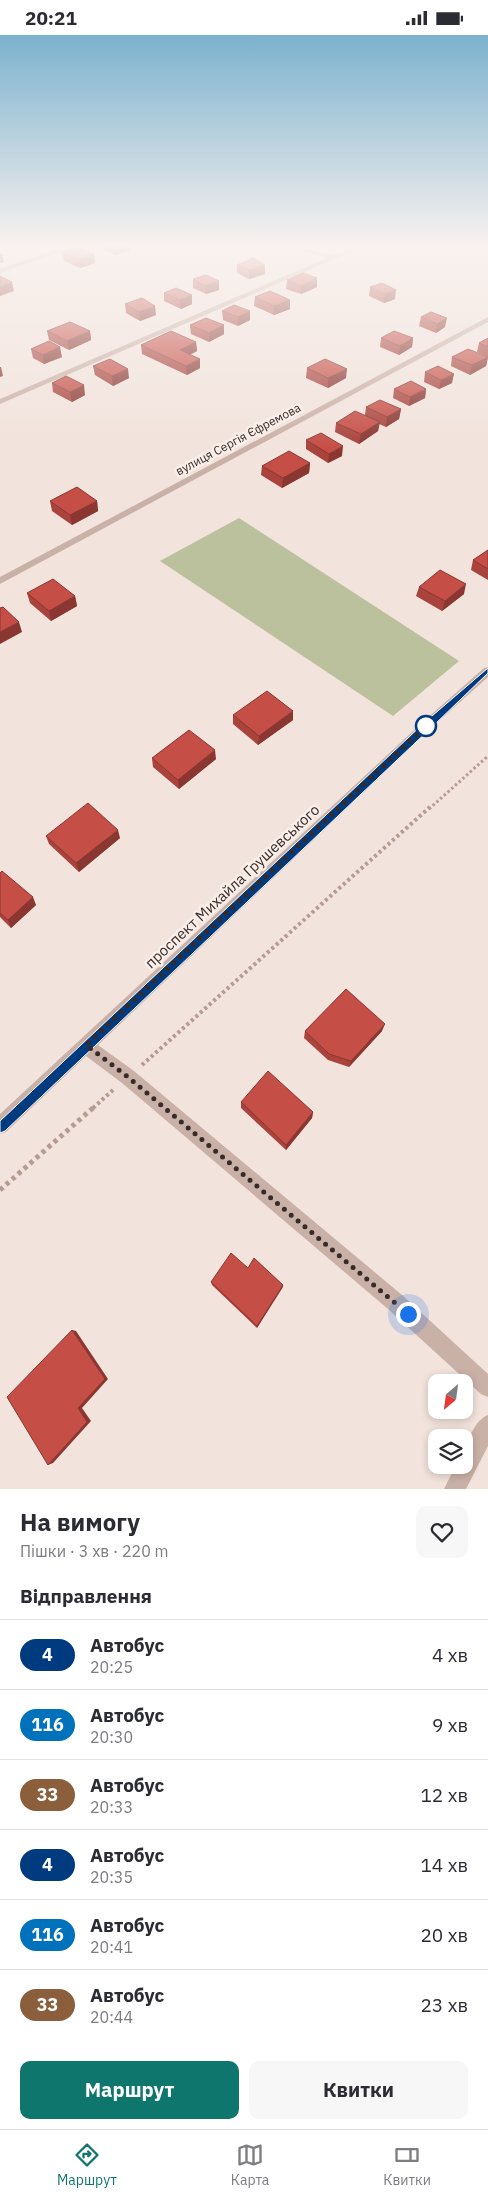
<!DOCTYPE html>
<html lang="uk">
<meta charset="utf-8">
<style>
:root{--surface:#fff;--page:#f7f7f7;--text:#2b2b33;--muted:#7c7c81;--line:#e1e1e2;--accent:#0f766e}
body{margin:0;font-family:"IBM Plex Sans",sans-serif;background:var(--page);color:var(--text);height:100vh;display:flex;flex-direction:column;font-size:19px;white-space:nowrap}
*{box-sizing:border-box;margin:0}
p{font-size:16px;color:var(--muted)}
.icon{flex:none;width:28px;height:28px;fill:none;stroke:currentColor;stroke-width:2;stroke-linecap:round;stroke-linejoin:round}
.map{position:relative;height:1454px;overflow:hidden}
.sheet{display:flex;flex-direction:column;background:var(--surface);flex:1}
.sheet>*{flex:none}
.badge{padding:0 10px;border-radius:16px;font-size:18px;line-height:32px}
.needle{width:32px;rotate:209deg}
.controls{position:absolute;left:428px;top:1339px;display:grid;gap:10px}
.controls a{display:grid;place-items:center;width:45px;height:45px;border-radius:10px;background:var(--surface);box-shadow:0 2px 8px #0003;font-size:25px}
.you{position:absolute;width:25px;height:25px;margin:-12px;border:4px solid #fff;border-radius:50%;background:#1a73e8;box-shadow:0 0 0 8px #1a73e833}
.map>.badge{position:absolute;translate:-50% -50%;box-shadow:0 0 0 2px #fff}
h2{padding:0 20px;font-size:19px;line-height:45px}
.round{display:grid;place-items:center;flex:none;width:52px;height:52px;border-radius:10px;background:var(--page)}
.overview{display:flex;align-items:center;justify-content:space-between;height:85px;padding:0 20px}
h1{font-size:24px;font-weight:800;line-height:38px}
.action{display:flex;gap:10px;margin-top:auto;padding:10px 20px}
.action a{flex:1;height:58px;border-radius:10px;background:var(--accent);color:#fff;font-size:20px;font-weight:800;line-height:58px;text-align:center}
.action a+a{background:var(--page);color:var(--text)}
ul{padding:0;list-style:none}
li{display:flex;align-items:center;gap:15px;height:70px;padding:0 20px;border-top:1px solid var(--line)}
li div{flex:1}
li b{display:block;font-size:19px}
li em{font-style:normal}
li .badge{min-width:55px;font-weight:700;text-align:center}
.status{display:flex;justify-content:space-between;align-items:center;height:35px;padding:0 25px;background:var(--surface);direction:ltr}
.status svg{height:14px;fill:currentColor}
.dock{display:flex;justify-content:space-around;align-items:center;height:70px;border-top:1px solid var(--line);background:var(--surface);font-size:14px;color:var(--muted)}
.dock a{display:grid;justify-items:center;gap:2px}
.dock .on{color:var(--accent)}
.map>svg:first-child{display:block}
</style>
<div class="status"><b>20:21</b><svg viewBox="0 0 49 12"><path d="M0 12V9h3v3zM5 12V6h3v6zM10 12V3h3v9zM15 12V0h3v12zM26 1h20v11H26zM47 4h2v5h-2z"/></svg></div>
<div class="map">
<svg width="488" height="1454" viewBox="0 0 488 1454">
<rect width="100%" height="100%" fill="#f2e3dc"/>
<path fill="#bbc19c" d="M239,483l220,143 -66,55 -233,-155z"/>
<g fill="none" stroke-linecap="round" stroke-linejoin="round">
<path stroke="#b69b92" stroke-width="3" stroke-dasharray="2.5 2.5" stroke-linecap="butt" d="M429,774l59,-53"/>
<path stroke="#b69b92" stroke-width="4" stroke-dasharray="3 3" stroke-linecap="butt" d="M142,1030l288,-258
M93,1073l21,-19"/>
<path stroke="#b69b92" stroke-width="5" stroke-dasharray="4 4" stroke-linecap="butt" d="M0,1155l94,-83"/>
<path fill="#cab1a8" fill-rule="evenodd" d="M67,211h9l-76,27v-4z
M287,211c15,-1 28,7 43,9 11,2 22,-10 34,-9l-364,158v-5l327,-141z
M488,282v5l-488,262v-7z
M488,632v10l-56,50 -334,318 36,26 268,224 86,79v23l-7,-3 -93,-85 -266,-226 -36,-27 -80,76 -6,2v-20l424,-393 60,-53z
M488,1380v31l-22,43h-22l12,-24h8c0,-16 8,-44 24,-50z"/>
</g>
<path fill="#a9433c" d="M102,211h29v4l-16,5 -12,-6z
M62,217l33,11 -15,5 -16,-7z
M237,230h28v9l-16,5 -12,-6z
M193,244l26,2v9l-13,4 -13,-6z
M287,245l30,7 -16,7 -15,-5z
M370,252l25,12 -11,4 -15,-7z
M164,258l28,2v9l-11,5 -17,-8z
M255,262l35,12 -16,6 -20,-9z
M125,269l31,11 -16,6 -14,-8z
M222,276h28v9l-12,6 -15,-6z
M421,282l24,10 -9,6 -17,-7z
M190,290h34v9l-15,8 -18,-8z
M47,296h43l1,9 -22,10 -20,-10z
M381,303h32l-1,9 -13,8 -19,-8z
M488,303v19l-11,-5 2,-9z
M196,307l1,9 -7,4 10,13 -13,7 -45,-21 -1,-9z
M31,314l31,8 -18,7 -11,-6z
M452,322h36l-2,9 -16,9 -19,-9z
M93,331l36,12 -16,8 -18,-11z
M307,333l39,10 -18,10 -22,-10z
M425,337l27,11 -13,6 -15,-7z
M52,348l33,12 -13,7 -19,-10z
M394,354h32l-1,9 -16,8 -16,-8z
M366,372l35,2 -2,10 -13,8 -7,-3 -1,7 -19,13 -24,-12 1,-9 29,-8z
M306,405l36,16 -14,7 -22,-14z
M310,428l-1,10 -27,15 -21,-13 1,-9z
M50,466h47l1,10 -26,14 -20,-14z
M488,515v30l-17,-10 2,-10z
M419,552l45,7 -22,17 -26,-15z
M27,558l48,3 2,10 -26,15 -21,-18z
M233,680l60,5 -35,25 -25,-21z
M152,723l64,1 -37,30 -26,-22z
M46,801l74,2 -41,34 -30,-28z
M0,838l36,32 -25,23 -11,-11z
M305,996h77l-33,36 -21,-7 -24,-22z
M241,1067l72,10 -1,6 -26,32 -45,-42z
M248,1233l35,17 -26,43 -45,-43 -1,-3z"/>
<path fill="#8a3731" d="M118,211h13v4l-16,5 -1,-8z
M0,219h2l2,8 -4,1z
M94,219l1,9 -15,5 -1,-8z
M265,230v9l-16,5v-9z
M317,243v9l-16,7v-8z
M219,246v9l-13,4 -1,-8z
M12,247l2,9 -14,5v-9z
M396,255l-1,9 -11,4 1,-9z
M192,260v9l-11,5 -1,-9z
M290,265v9l-16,6v-9z
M155,271l1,9 -16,6 -1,-9z
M250,276v9l-12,6v-9z
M447,283l-2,9 -9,6 1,-9z
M224,290v9l-15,8v-9z
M90,296l1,9 -22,10 -2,-9z
M413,303l-1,9 -13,8 1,-9z
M196,307l1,9 -17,8v-9z
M60,312l2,10 -18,7 -1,-9z
M488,322l-2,9 -16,9 2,-10z
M200,324v9l-13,7 -1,-9z
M0,332h1l2,9 -3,1z
M128,334l1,9 -16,8 -1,-10z
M347,334l-1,9 -18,10v-10z
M454,339l-2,9 -13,6 2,-9z
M84,350l1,10 -13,7 -2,-10z
M426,354l-1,9 -16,8 1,-9z
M401,374l-2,10 -13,8 1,-10z
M380,387l-2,9 -19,13 2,-10z
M343,411l-1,10 -14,7 1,-9z
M310,428l-1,10 -27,15 1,-10z
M97,466l1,10 -26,14 -2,-10z
M466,549l-2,10 -22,17 3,-10z
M75,561l2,10 -26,15 -2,-10z
M19,587l3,10 -22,12v-12z
M293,676v9l-35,25 1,-9z
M215,715l1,9 -37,30 -1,-9z
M118,795l2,8 -41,34 -3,-9z
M33,862l3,8 -25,23 -3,-8z
M385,989l-3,7 -33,36 2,-6z
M313,1077l-1,6 -26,32v-5z
M283,1250v2l-26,41v-2z
M72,1295l4,1 32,48 -26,29 9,13 -38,42 -5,2 30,-57z"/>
<path fill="#c54e46" stroke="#8a3731" d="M78,212l16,7 -15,6 -17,-8z
M253,223l12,7 -16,5 -12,-5z
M303,238l14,5 -16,8 -14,-6z
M206,240l13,6 -14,5 -12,-7z
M0,241l12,6 -12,5z
M382,248l14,7 -11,4 -15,-7z
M176,253l16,7 -12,5 -16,-7z
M270,256l20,9 -16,6 -19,-9z
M142,263l13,8 -16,6 -14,-8z
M234,270l16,6 -12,6 -16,-6z
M431,277l16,6 -10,6 -16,-7z
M206,283l18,7 -15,8 -19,-8z
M70,287l20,9 -23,10 -20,-10z
M171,296l25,11 -16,8 20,9 -14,7 -45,-21z
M394,296l19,7 -13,8 -19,-8z
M488,303v9l-9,-4z
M49,306l11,6 -17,8 -12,-6z
M468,314l20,8 -16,8 -20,-8z
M110,324l18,10 -16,7 -19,-10z
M325,324l22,10 -19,9 -21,-10z
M438,331l16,8 -13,6 -16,-8z
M66,341l18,9 -14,7 -18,-9z
M411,346l15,8 -16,8 -16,-8z
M380,365l21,9 -14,8 -21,-10z
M355,376l25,11 -19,12 -25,-11z
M321,398l22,13 -14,8 -23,-14z
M289,416l21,12 -27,15 -21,-12z
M77,452l20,14 -27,14 -20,-14z
M488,515v19l-15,-9z
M440,535l26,14 -21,17 -26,-14z
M53,544l22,17 -26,15 -22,-18z
M3,572l16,15 -19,10v-24z
M267,656l26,20 -34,25 -26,-21z
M189,695l26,20 -37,30 -26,-22z
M88,768l30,27 -42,33 -30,-27z
M2,836l31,26 -25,23 -8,-7v-40z
M346,954l39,35 -34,37 -22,-7 -24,-23z
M268,1036l45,41 -27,33 -45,-43z
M231,1218l17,15 6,-10 29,27 -26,41 -46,-44z
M72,1295l33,49 -27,29 9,14 -39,43 -41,-68z"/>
<linearGradient id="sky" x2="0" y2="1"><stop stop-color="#7cb2ce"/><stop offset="0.51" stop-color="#f9f2ef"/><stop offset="1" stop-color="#f9f2ef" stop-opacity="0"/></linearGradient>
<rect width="488" height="414" fill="url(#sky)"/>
<path fill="#003b80" stroke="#fff" d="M488,633v5l-56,54 -427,404 -5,2v-12l425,-399z"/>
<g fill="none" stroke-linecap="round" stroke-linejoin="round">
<path stroke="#372a28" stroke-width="5" stroke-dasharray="0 9" d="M408,1279l-280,-237 -42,-32 342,-321 -2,2"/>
</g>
<circle fill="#fff" stroke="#003b80" stroke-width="2.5" cx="426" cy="691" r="10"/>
<g text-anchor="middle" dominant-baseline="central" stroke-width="5" stroke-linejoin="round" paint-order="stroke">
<g font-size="12" fill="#372a28" stroke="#f9eee8">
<text transform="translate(238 404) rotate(-28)">вулиця Сергія Єфремова</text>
</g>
<g font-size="15" fill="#372a28" stroke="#f9eee8">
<text transform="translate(232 851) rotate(-43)">проспект Михайла Грушевського</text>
</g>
</g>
</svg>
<div class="controls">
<a><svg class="needle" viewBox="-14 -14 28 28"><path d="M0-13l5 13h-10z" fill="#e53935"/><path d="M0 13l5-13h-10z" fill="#7c7c81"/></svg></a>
<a><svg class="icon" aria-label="layers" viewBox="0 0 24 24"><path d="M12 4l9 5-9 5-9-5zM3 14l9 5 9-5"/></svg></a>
</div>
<div class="you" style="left:408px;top:1279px"></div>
</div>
<section class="sheet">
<div class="overview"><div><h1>На вимогу</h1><p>Пішки · 3 хв · 220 m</p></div><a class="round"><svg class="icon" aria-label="heart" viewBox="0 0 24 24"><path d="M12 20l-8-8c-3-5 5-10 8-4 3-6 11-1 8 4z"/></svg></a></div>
<h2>Відправлення</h2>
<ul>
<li><span class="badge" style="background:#003b80;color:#fff">4</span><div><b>Автобус</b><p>20:25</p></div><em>4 хв</em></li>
<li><span class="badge" style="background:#0072bc;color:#fff">116</span><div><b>Автобус</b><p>20:30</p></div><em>9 хв</em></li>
<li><span class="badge" style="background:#8b5e3c;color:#fff">33</span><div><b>Автобус</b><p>20:33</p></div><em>12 хв</em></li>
<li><span class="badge" style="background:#003b80;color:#fff">4</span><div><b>Автобус</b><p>20:35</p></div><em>14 хв</em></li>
<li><span class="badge" style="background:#0072bc;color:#fff">116</span><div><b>Автобус</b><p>20:41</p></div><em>20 хв</em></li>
<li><span class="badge" style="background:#8b5e3c;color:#fff">33</span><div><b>Автобус</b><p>20:44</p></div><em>23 хв</em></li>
</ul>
<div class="action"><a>Маршрут</a><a>Квитки</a></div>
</section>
<nav class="dock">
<a class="on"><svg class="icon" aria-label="directions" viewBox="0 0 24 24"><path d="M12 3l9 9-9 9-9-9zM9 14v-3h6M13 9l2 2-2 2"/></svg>Маршрут</a>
<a><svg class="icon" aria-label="map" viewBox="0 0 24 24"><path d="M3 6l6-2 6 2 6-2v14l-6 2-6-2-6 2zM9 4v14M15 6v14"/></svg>Карта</a>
<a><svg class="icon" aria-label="tickets" viewBox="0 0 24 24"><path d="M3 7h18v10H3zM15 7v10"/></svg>Квитки</a>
</nav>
